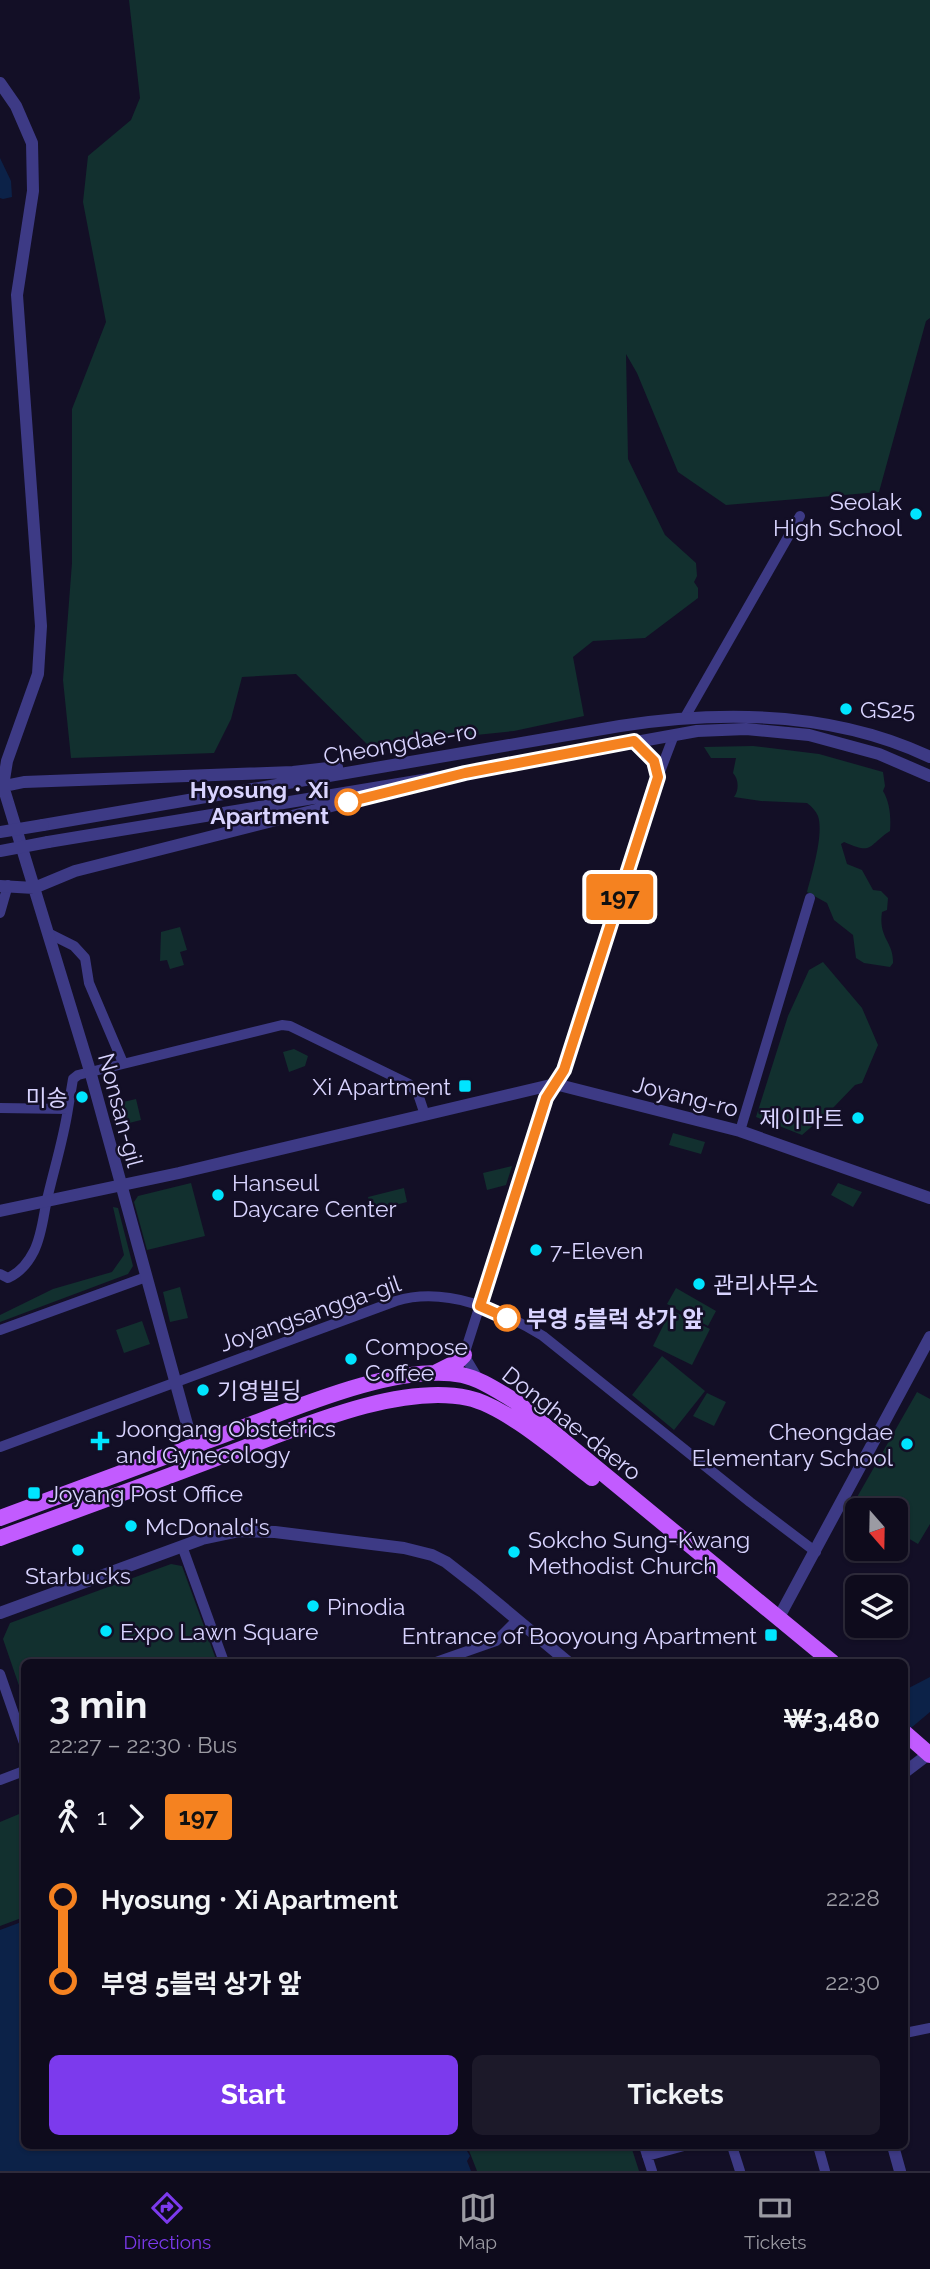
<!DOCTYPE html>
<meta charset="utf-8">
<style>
:root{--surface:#0e0b1c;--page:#1c1929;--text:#f1f3f6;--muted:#9b9ba3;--line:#2e2b3b;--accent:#7c3aed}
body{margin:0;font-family:Raleway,"Noto Sans KR",sans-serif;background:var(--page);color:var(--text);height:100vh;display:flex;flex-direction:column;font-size:26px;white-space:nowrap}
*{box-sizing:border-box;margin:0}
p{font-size:23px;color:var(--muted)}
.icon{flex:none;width:38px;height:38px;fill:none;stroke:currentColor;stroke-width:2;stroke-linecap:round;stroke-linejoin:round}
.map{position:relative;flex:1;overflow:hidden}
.details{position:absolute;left:21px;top:1659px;width:887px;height:490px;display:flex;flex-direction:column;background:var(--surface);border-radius:10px;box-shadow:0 2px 5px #0004,0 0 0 2px var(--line)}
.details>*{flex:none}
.badge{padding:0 14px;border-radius:5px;font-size:24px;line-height:46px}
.needle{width:46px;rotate:160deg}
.fabs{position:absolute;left:845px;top:1498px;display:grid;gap:14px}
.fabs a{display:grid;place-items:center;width:63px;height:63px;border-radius:10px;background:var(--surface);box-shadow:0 2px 5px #0004,0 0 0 2px var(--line);font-size:35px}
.map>.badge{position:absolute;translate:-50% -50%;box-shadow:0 0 0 4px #fff}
.legs{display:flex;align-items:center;gap:10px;height:77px;padding:0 28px;font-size:23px}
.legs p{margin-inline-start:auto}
.overview{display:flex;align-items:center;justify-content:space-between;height:119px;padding:0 28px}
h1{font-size:38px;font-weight:700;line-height:52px}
.primary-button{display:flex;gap:14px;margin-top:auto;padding:14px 28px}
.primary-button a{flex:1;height:80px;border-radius:10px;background:var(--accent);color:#fff;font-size:28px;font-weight:700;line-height:80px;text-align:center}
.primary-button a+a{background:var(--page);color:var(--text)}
ul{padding:0 28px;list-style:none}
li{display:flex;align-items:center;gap:24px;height:84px;font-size:26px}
li i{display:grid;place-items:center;width:10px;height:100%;margin:0 9px;background:currentColor}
li i::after{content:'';width:18px;height:18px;margin:-9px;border:5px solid;border-radius:50%;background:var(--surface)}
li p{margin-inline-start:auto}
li:first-child i{background:linear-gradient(#0000 50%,currentColor 0)}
li:last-child i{background:linear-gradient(currentColor 50%,#0000 0)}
.tabs{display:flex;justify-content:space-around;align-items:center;height:98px;border-top:2px solid var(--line);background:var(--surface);font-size:19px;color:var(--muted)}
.tabs a{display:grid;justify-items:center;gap:4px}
.tabs .current{color:var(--accent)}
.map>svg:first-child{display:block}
</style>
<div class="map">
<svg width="930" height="2171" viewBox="0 0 930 2171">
<rect width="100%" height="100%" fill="#130f26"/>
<path fill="#12302f" d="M129,0h801v318l-4,3 -47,171 -153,13 -48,-33 -41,-99 -11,-19 2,105 37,76 31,28 1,13 -3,6 4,6v10l-53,40 -52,3 -20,16 11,59 -70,15 -145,15 -73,-72 -54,3 -11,42 -17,34 -143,5 -8,-78 9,-117v-154l34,-87 -23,-120 5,-46 43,-36 9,-22z
M753,746l66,8 64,18 2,14 -2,5c7,12 8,26 7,40 -23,15 -16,24 -46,11l-3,2 6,20 15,6 11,20 8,1 7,7 -1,12 -5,2c-4,26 12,30 11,51l-3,4 -26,-4 -8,-5 -3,-23 -19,-15 -7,-17 -20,-11c5,-19 17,-58 11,-76 -2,-5 -7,-10 -11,-13l-46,-2 -27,-4c5,-6 5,-18 -1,-24l3,-15h-25l-7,-11z
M180,927l7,23 -7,2 4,13 -14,4 -3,-9 -7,1 1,-29z
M823,962l39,46 16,37 -16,38 -7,2 -24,25 -29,25 -46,-18 32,-101 21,-46z
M294,1049l14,7 -3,10 -16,6 -6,-20z
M136,1099l5,21 -20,5 -6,-21z
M673,1133l32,9 -4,12 -32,-9z
M512,1166l-6,19 -19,5 -4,-17z
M191,1183l14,53 -58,14 -13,-48 4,-6z
M838,1183l24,9 -9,15 -22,-12z
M404,1188l3,14 -35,9 -4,-14z
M113,1207l5,1 15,58 -5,8 -128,48v-7l53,-26 59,-17 12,-17z
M180,1287l8,31 -18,4 -7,-30z
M676,1288l40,23 -8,15 -41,-22z
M671,1310l39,19 -18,36 -39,-19z
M142,1321l8,23 -26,9 -8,-23z
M662,1356l43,35 -31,39 -42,-35z
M917,1392l13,7v125l-12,20 -22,-13v-21h-37l-7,-4z
M707,1393l19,9 -12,24 -21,-10z
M171,1564l11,2 35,96h-193v38l-21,-61 7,-16z
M24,1812v105l-24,9v-104z
M473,2146h158l8,25h-162l-9,-23z"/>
<path fill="#0c2248" d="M0,158l11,23 1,16 -9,2 -3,-1z
M930,1677v35l-25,21v-43z
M24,1921v225h440l6,10 -3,5 4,10h-471v-241z"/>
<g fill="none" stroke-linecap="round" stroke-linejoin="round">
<path stroke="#3d3a85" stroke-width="10" d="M684,719l116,-203
M634,741l21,20 3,16
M0,913l8,-28
M48,933l26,13 11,12 4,25 34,80
M0,1108l68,1 5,-30 5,-4 204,-50 8,1 119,58 9,10 7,21
M740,1131l70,-233
M0,1274l8,4c11,-5 20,-15 26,-27 7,-14 9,-31 12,-47 7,-32 17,-62 22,-95
M0,1330l146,-53
M479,1380l-15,-25 82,-257 18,-28 94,-293 16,-42
M0,1447l396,-146c50,-15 104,9 147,35l207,166 66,50
M182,1546l42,116
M436,1662l60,-21 21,-21
M0,1674l24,69
M0,1780l24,-9
M905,2033l25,-5
M644,2146l8,25
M732,2146l8,25
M818,2146l7,25
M647,2156l37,-10"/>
<path stroke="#3d3a85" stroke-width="12" d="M0,83l16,23 16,37 1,48 -16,104 24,331 -3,48 -31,87 -4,25 87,285 103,375
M0,787l24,-5 269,-10 44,-5
M43,825l577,-99c104,-16 213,-15 310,31
M48,842l417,-69 232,-42 49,-2 63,6 70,19 51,22
M0,886l34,2 41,-17 300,-76
M0,1211l179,-38 376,-89 185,47 190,67
M0,1613l202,-74 38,-8 35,1 129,16 28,7 14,7 32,25 90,75
M778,1619l152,-282
M905,1772l25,-19
M893,2146l7,25"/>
<path stroke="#c25bff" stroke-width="16" d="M437,1372l20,-10 7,-7
M0,1518c75,-28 150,-56 226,-84 62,-23 171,-72 236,-59 19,4 37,17 53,26l317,261
M0,1538c71,-26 143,-52 214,-79 71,-25 180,-77 254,-61 38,8 92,56 124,80
M905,1733l25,22"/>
<path stroke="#3d3a85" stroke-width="12" d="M0,832l43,-7
M0,851l48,-9"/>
</g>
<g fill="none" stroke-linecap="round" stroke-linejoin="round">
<defs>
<path id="line-1" d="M348,802l117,-29 169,-32 20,20 4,16 -94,293 -18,28 -66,208 27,12"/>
</defs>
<use href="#line-1" stroke="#fff" stroke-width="16"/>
<use href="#line-1" stroke="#f58220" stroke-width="10"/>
</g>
<g fill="#00e5ff" stroke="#130f26" stroke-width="2.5">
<circle cx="916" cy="514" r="7"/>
<circle cx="846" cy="709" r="7"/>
<rect x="458" y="1079" width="14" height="14" rx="3.5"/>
<circle cx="82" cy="1097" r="7"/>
<circle cx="858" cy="1118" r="7"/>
<circle cx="218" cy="1195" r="7"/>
<circle cx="536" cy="1250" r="7"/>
<circle cx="699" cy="1284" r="7"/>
<circle cx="351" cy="1359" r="7"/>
<circle cx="203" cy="1390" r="7"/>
<path d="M96.5 1430.5h7v7h7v7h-7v7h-7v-7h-7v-7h7z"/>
<circle cx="907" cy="1444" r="7"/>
<rect x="27" y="1486" width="14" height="14" rx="3.5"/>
<circle cx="131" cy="1526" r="7"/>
<circle cx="78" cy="1550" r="7"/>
<circle cx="514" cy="1552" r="7"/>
<circle cx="313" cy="1606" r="7"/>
<circle cx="106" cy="1631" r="7"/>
<rect x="764" y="1628" width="14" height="14" rx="3.5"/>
</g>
<g fill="#fff" stroke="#f58220" stroke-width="3.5">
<circle cx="348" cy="802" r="12"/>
<circle cx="507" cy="1318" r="12"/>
</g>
<g text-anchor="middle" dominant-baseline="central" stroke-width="5" stroke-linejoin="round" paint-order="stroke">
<g font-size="23" fill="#d9d4ff" stroke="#130f26" text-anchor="start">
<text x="902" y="501" text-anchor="end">Seolak<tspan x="902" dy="26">High School</tspan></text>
<text x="860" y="709">GS25</text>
<text x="451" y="1086" text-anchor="end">Xi Apartment</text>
<text x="68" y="1097" text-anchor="end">미송</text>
<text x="844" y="1118" text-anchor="end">제이마트</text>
<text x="232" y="1182">Hanseul<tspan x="232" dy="26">Daycare Center</tspan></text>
<text x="550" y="1250">7-Eleven</text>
<text x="713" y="1284">관리사무소</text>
<text x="365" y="1346">Compose<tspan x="365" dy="26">Coffee</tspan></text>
<text x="217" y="1390">기영빌딩</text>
<text x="116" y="1428">Joongang Obstetrics<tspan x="116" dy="26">and Gynecology</tspan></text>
<text x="893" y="1431" text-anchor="end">Cheongdae<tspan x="893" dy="26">Elementary School</tspan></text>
<text x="48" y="1493">Joyang Post Office</text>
<text x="145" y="1526">McDonald's</text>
<text x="528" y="1539">Sokcho Sung-Kwang<tspan x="528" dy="26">Methodist Church</tspan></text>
<text x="78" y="1575" text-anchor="middle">Starbucks</text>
<text x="327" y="1606">Pinodia</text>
<text x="120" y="1631">Expo Lawn Square</text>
<text x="757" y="1635" text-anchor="end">Entrance of Booyoung Apartment</text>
</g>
<g font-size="23" fill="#d9d4ff" stroke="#130f26">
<text transform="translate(400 743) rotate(-10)">Cheongdae-ro</text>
<text transform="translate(686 1096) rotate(14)">Joyang-ro</text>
<text transform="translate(121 1110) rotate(75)">Nonsan-gil</text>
<text transform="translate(310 1313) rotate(-19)">Joyangsangga-gil</text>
<text transform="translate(572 1423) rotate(38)">Donghae-daero</text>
</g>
<g font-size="23" font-weight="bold" fill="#d9d4ff" stroke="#130f26" text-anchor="end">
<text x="329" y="789">HyosungㆍXi<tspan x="329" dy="26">Apartment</tspan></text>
<text x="526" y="1318" text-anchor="start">부영 5블럭 상가 앞</text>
</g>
</g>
</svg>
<div class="fabs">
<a><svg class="needle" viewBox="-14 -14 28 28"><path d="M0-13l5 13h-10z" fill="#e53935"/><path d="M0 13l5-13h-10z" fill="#9b9ba3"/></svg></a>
<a><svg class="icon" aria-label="layers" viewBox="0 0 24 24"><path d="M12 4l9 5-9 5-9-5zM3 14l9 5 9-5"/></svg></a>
</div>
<b class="badge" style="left:620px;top:897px;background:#f58220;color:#111">197</b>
<section class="details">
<div class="overview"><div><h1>3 min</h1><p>22:27 – 22:30 · Bus</p></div><b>₩3,480</b></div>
<div class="legs"><svg class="icon" aria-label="walk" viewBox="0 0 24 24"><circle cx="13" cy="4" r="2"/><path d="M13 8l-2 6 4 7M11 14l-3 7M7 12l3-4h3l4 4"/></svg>1<svg class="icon" aria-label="forward" viewBox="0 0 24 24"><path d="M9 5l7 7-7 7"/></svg><b class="badge" style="background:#f58220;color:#111">197</b></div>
<ul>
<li><i style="color:#f58220"></i><b>HyosungㆍXi Apartment</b><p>22:28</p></li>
<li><i style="color:#f58220"></i><b>부영 5블럭 상가 앞</b><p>22:30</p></li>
</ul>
<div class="primary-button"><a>Start</a><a>Tickets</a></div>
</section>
</div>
<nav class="tabs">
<a class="current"><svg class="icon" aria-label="directions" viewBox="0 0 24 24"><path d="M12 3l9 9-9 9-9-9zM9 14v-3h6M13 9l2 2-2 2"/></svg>Directions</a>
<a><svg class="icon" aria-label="map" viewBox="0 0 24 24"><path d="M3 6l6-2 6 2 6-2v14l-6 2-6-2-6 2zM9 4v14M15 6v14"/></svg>Map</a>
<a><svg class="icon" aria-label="tickets" viewBox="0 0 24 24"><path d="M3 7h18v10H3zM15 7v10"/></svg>Tickets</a>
</nav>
